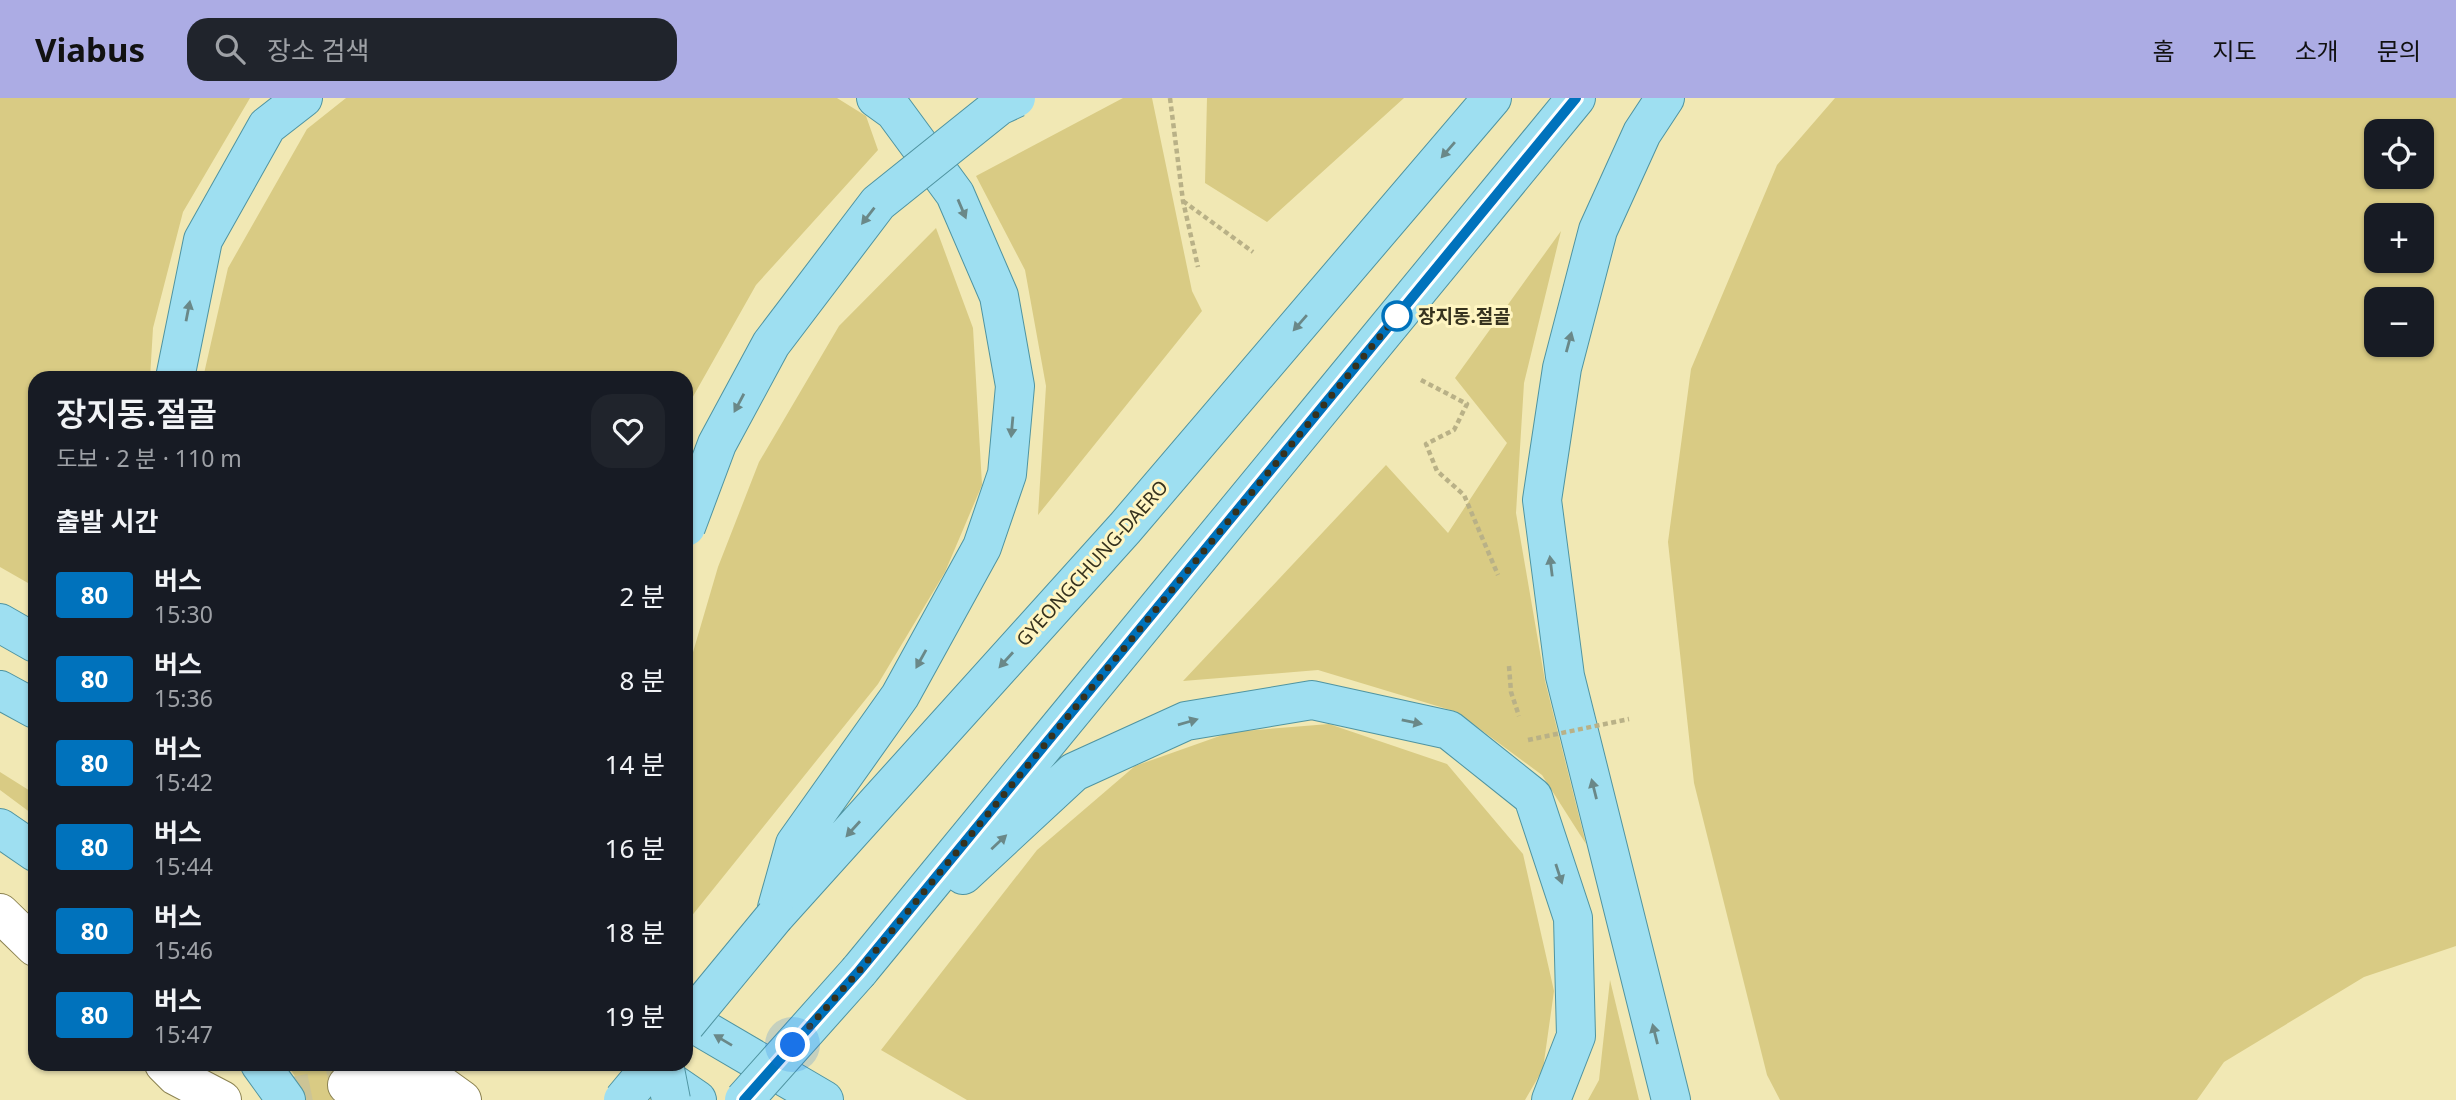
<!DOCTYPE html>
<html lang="ko">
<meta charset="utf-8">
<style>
:root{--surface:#171b24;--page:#20242c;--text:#f1f3f6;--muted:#9ea1a6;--accent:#acace4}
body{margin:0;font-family:"Noto Sans","Noto Sans KR",sans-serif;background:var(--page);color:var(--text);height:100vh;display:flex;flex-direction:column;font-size:26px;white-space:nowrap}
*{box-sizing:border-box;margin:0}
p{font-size:23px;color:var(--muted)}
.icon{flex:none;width:38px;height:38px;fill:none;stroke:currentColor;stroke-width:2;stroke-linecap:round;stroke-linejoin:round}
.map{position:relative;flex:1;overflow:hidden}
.side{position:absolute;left:28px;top:273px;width:665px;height:700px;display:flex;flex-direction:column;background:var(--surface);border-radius:21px;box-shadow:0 2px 5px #0004}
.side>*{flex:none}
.badge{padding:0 14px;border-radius:5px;font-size:24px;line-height:46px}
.tools{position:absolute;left:2364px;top:21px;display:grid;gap:14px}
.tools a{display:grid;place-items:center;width:70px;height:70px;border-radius:14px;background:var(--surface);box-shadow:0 2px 5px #0004;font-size:35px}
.you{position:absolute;width:35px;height:35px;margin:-18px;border:5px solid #fff;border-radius:50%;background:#1a73e8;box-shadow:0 0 0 10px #1a73e833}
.map>.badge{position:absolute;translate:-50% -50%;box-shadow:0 0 0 4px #fff}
h2{padding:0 28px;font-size:26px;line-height:63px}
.round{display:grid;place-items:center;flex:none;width:74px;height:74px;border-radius:21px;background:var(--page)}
.overview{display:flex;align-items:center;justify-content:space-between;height:119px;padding:0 28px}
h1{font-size:33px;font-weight:600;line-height:52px}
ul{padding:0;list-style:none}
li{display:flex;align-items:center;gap:21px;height:84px;padding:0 28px}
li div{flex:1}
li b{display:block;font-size:26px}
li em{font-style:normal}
li .badge{min-width:77px;font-weight:700;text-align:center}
header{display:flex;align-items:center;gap:42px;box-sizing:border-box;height:98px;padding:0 35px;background:var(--accent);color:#111}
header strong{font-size:33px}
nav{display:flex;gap:38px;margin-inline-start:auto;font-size:24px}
.search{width:490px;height:63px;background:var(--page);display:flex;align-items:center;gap:18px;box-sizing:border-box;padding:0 24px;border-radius:21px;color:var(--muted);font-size:26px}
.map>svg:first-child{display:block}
</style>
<header>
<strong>Viabus</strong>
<div class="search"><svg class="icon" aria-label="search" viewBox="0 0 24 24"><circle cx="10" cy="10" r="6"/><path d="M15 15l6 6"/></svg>장소 검색</div>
<nav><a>홈</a><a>지도</a><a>소개</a><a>문의</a></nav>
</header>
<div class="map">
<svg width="2456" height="1002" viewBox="0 0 2456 1002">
<rect width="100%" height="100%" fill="#f1e8b4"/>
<path fill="#d9cb84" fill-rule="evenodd" d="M0,0h250l-67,114 -30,116 -3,50h-115v209l-35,-20z
M346,0h491l29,18 12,34 -122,135 -70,124v-31h-483l25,-110 79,-139z
M1123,0h29l40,193 10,20 -164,204 8,-129 -21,-116 -49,-94z
M1207,0h197l-137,124 -62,-39z
M1835,0h621v848l-92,31 -140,85 -27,38h-417l-13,-25 -73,-292 -26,-241 23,-173 86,-204zM2376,33h46v46h-46zM2376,117h46v46h-46zM2422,201v46h-46v-46z
M936,130l37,100 9,157 -37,87 -67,112 -192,239v-247l32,-109 41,-105 80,-136z
M1561,133l-37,152 -8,130 29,168 41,163 -44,-69 -85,-63 -139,-42 -135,11 203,-216 62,68 59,-90 -52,-65z
M1329,626l118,40 76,90 31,137 -11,78 -18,31h-558l-86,-50 156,-200 98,-84 96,-34z
M0,674l35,22v22l-35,-26z
M1610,882l29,120h-51l11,-20z
M287,966h56l2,36h-35z"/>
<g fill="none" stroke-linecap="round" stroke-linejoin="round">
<path stroke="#ccc496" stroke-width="38" stroke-dasharray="38 19" stroke-linecap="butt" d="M274,1002l73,-15"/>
<defs>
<path id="minor" d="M0,815l35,34
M164,966l12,12 46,24
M347,987l97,2 18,13"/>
<path id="major" d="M1665,0l-23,35 -44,97 -36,138 -20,132 23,176 106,424
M175,280l28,-138 64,-114 36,-28
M0,525l35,20
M0,592l35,19
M0,730l35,24
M963,777l111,-103 112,-51 126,-21 137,30 84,67 40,121 3,118 -25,64
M777,810l18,-64 105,-148 82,-149 25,-73 8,-88 -16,-90 -44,-102 -61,-83 -18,-13
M775,818l350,-388 367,-430
M859,873l717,-873
M686,921l138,81
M260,966l26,36
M646,967l51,35"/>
</defs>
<use href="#minor" stroke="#8b8251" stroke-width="40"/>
<use href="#major" stroke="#4f94a1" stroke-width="40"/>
<path stroke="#b9b187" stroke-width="4.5" stroke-dasharray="5 3.5" stroke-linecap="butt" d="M1170,0l13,103 15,66
M1183,103l70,51
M1421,282l46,24 -13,26 -28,14 11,27 27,24 34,80
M1509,568l2,26 8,24"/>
<use href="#minor" stroke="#fff" stroke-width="38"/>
<use href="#major" stroke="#9edff1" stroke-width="38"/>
<defs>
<path id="major-bridge" d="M686,429l31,-83 54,-100 107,-141 121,-97 17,-8
M686,926l89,-108
M664,966l7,36
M623,1002l30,-36
M744,1002l115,-129"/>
</defs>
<use href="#major-bridge" stroke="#4f94a1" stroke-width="40" stroke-linecap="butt"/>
<path stroke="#b9b187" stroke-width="4.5" stroke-dasharray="5 3.5" stroke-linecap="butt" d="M1528,642l101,-21"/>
<use href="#major-bridge" stroke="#9edff1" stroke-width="38"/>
</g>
<defs><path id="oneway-solid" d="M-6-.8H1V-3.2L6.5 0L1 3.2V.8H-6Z" transform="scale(1.75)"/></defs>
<g fill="#6a8888">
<use href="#oneway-solid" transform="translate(1448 52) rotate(131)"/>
<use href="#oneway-solid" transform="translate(962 111) rotate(67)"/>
<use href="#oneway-solid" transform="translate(868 118) rotate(128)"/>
<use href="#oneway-solid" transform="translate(188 213) rotate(-79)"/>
<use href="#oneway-solid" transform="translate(1300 225) rotate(131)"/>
<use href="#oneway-solid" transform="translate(1569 244) rotate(-75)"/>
<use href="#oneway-solid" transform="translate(739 305) rotate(118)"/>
<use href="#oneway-solid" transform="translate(1012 329) rotate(95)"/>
<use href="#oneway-solid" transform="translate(1551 468) rotate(-97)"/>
<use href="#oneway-solid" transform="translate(921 561) rotate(119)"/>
<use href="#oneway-solid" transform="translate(1006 562) rotate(132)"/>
<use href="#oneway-solid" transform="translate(1188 624) rotate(-16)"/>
<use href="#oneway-solid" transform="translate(1412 624) rotate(12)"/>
<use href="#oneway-solid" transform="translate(1594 691) rotate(-104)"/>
<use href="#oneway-solid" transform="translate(853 731) rotate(132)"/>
<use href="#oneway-solid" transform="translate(999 744) rotate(-43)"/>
<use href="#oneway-solid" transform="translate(1559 776) rotate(72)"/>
<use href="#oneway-solid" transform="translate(1655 936) rotate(-104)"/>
<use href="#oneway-solid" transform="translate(723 942) rotate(-149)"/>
</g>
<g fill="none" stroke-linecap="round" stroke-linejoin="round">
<defs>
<path id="line" d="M744,1002l115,-129 717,-873"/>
</defs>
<use href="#line" stroke="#fff" stroke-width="16"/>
<use href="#line" stroke="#0072bc" stroke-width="10"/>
<path stroke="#36321e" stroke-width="7" stroke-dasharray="0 12.6" d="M793,947l66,-74 542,-660 -4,5"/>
</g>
<circle fill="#fff" stroke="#0072bc" stroke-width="3.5" cx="1397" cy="218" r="14"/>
<g text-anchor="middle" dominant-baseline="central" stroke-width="6" stroke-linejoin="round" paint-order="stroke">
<g font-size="19" font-weight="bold" fill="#36321e" stroke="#fff5c1" text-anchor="start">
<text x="1418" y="218">장지동.절골</text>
</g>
<g font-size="19" fill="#36321e" stroke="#fff5c1">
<text transform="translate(1092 465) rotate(-48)">GYEONGCHUNG-DAERO</text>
</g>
</g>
</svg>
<div class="tools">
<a><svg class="icon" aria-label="locate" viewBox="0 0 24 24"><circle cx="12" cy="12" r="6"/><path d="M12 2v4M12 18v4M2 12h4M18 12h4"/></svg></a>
<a>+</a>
<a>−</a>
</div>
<div class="you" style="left:793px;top:947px"></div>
<section class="side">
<div class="overview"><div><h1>장지동.절골</h1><p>도보 · 2 분 · 110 m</p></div><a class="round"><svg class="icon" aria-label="heart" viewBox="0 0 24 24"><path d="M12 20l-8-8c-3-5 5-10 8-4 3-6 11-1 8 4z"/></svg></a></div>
<h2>출발 시간</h2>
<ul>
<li><span class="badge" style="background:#0072bc;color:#fff">80</span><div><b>버스</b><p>15:30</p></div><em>2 분</em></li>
<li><span class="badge" style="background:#0072bc;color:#fff">80</span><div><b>버스</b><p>15:36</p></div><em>8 분</em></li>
<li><span class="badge" style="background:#0072bc;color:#fff">80</span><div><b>버스</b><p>15:42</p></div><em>14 분</em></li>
<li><span class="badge" style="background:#0072bc;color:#fff">80</span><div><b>버스</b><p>15:44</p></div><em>16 분</em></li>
<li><span class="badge" style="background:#0072bc;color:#fff">80</span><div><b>버스</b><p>15:46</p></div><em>18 분</em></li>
<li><span class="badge" style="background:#0072bc;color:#fff">80</span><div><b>버스</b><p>15:47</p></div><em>19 분</em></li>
</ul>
</section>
</div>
